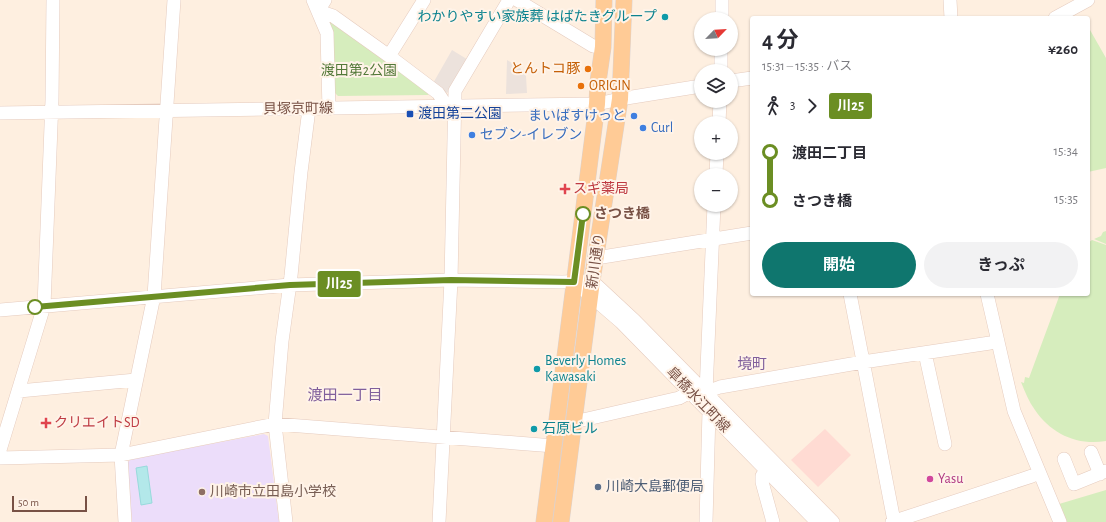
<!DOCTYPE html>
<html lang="ja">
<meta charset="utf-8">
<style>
:root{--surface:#fff;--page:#f2f2f3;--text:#2b2b33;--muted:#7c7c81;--accent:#0f766e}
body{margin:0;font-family:"Alegreya Sans","Noto Sans JP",sans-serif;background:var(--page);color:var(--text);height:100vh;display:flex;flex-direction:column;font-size:15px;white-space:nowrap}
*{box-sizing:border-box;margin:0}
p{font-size:13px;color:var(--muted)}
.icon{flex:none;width:22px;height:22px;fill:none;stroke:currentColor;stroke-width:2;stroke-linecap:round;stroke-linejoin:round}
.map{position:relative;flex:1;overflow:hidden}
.side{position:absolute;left:750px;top:16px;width:340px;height:280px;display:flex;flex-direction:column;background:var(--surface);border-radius:4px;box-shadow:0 1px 3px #0004}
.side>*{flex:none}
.badge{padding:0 8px;border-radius:3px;font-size:14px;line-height:26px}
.needle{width:26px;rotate:65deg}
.fabs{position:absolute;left:694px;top:12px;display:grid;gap:8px}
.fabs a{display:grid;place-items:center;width:44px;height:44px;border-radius:50%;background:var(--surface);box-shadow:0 1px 3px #0004;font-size:20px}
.scale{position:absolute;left:12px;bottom:10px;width:75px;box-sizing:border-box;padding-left:4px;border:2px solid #785145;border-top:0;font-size:11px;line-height:14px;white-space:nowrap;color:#785145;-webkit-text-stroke:3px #fff3e8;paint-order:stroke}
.map>.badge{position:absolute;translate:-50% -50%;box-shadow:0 0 0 2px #fff}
.legs{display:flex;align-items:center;gap:6px;height:44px;padding:0 12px;font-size:13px}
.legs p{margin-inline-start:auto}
.summary{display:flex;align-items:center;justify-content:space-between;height:68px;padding:0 12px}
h1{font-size:22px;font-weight:700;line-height:30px}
.button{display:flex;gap:8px;margin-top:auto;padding:8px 12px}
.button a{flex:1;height:46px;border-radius:24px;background:var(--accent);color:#fff;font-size:16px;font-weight:700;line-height:46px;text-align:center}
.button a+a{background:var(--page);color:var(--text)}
ul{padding:0 12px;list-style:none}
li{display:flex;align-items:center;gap:14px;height:48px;font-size:15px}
li i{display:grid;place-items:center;width:6px;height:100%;margin:0 5px;background:currentColor}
li i::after{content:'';width:10px;height:10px;margin:-5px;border:3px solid;border-radius:50%;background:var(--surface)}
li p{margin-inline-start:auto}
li:first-child i{background:linear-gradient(#0000 50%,currentColor 0)}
li:last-child i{background:linear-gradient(currentColor 50%,#0000 0)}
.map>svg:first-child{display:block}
</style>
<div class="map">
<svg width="1106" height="522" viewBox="0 0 1106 522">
<rect width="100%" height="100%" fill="#feefe0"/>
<path fill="#ffdbd3" d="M825,429l26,26 -33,32 -27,-27z"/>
<path fill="#ece2dc" d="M452,50l18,11 -18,31 -8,1 -12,-8z
M507,60l13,8 6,8 1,17 -21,1z"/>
<path fill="#ecddfa" d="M264,434l4,2 11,86h-147l-5,-59 4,-4z"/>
<path fill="#d6edbd" d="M332,20l98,71 -2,4 -90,1 -3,-3 -6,-70z
M1088,30h2l16,28v110l-18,4z
M1106,231v13l-12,-5 7,-3 2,-4z
M1092,240l14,5v196c-28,5 -55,-7 -71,-31 -6,-8 -10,-18 -14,-28l3,1 1,-6 4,1 31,-84h28v-51z
M1106,490v32h-40l-7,-18z"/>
<path fill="#b3e8ea" stroke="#98dadc" d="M147,466l5,37 -11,2 -5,-37z"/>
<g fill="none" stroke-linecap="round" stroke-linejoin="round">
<defs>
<path id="minor" d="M313,0l14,33 2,76
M325,0l-7,11 15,5 56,40 49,37 4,6 3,7
M517,0l76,46 10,1
M950,0l1,18
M1055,18l33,-18
M722,19v-19
M389,56l35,-56
M721,71v-22
M731,81l21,-3
M0,113l597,-9 23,-5 81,-13
M719,123l1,-22
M716,175l1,-22
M596,258l156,-25
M585,291l36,31 196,200
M850,294l44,227
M987,294l27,117 46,111
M0,310l290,-25 161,-5 111,2 30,-1 43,40 198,201
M925,353l20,91
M19,391l117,-11
M574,422l105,-24 11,-6h16l14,-5 143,-25 127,-19
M0,450l44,-144 8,-206 1,-100
M1091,452l9,22
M0,458l121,-3 154,-31 279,22
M1064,459l10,25 32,-13
M766,470l-4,6v6l11,40
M125,522l-4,-67 33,-159 20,-296
M286,522l-11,-98 7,-83 9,-65 10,-104 8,-63
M439,522l12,-242 4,-189 54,-91
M706,522l3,-111 -3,-19 8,-187
M892,522l140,-46"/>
<path id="major" d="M544,522l53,-418 1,-22 5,-35 1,-47
M561,522l31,-241 28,-182 4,-99"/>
</defs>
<use href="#minor" stroke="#e5cbbe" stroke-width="14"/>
<use href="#major" stroke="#dcd2cf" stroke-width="17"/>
<use href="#minor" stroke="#fff" stroke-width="13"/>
<use href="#major" stroke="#ffcb96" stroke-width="16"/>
</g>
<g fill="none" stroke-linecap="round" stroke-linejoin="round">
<defs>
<path id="line-1" d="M35,307l255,-22 161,-5 123,2 9,-68"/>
</defs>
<use href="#line-1" stroke="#fff" stroke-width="9"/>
<use href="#line-1" stroke="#6b8e23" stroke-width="6"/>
</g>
<g fill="#0f9aa8" stroke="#fff3e8" stroke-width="1.5">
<circle cx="665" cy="17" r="4"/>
<circle cx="537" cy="369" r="4"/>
<circle cx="534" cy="429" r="4"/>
</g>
<g fill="#e8710a" stroke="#fff3e8" stroke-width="1.5">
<circle cx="588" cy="69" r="4"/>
<circle cx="581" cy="86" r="4"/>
</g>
<rect fill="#1a4fb4" stroke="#fff3e8" stroke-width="1.5" x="406" y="110" width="8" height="8" rx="2"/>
<g fill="#3f7fe0" stroke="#fff3e8" stroke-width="1.5">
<circle cx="634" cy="116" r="4"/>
<circle cx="643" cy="128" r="4"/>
<circle cx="472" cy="135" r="4"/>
</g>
<g fill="#e0444e" stroke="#fff3e8" stroke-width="1.5">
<path d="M563 183h4v4h4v4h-4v4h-4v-4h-4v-4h4z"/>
<path d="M44 417h4v4h4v4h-4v4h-4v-4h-4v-4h4z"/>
</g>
<g fill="#fff" stroke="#6b8e23" stroke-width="2">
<circle cx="583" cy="214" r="7"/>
<circle cx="35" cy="307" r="7"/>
</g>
<circle fill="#d1479c" stroke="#fff3e8" stroke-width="1.5" cx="930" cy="479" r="4"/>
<circle fill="#5c6f8a" stroke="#fff3e8" stroke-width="1.5" cx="598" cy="487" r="4"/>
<circle fill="#8d6e63" stroke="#fff3e8" stroke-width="1.5" cx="202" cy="492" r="4"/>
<g text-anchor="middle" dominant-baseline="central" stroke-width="4" stroke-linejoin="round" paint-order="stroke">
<g font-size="14" fill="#0d838f" stroke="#fff3e8" text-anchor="start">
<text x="657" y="17" text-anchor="end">わかりやすい家族葬 はばたきグループ</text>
<text x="545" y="361">Beverly Homes<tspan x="545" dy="16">Kawasaki</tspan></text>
<text x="542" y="429">石原ビル</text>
</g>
<g font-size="14" fill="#c56008" stroke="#fff3e8" text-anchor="end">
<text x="580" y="69">とんトコ豚</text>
<text x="589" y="86" text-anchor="start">ORIGIN</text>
</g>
<g font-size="14" fill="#537939" stroke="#fff3e8">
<text x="359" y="71">渡田第2公園</text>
</g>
<g font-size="14" fill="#785145" stroke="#fff3e8">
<text transform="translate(298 109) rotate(-1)">貝塚京町線</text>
<text transform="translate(596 261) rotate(-82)">新川通り</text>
<text transform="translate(698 400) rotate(46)">皐橋水江町線</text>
</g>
<g font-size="14" fill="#164399" stroke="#fff3e8" text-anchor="start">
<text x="418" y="114">渡田第二公園</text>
</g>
<g font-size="14" fill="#366cbe" stroke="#fff3e8" text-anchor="start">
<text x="626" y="116" text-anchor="end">まいばすけっと</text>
<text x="651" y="128">Curl</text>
<text x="480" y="135">セブン-イレブン</text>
</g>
<g font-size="14" fill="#be3a42" stroke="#fff3e8" text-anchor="start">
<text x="573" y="189">スギ薬局</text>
<text x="54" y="423">クリエイトSD</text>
</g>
<g font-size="14" font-weight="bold" fill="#785145" stroke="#fff3e8" text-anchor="start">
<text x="594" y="214">さつき橋</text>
</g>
<g font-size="14" fill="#b23c85" stroke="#fff3e8" text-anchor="start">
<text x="938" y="479">Yasu</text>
</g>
<g font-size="14" fill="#4e5e75" stroke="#fff3e8" text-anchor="start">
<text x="606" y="487">川崎大島郵便局</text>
</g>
<g font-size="14" fill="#785e54" stroke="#fff3e8" text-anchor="start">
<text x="210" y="492">川崎市立田島小学校</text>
</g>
<g font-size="15" fill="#805f9c" stroke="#fff3e8">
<text x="752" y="364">境町</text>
<text x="345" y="395">渡田一丁目</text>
</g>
</g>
</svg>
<div class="fabs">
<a><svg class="needle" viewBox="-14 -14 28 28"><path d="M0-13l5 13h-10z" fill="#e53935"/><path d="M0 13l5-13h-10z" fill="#7c7c81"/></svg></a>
<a><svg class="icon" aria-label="layers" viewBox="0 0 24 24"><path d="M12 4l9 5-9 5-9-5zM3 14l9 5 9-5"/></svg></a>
<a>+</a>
<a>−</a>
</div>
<div class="scale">50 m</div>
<b class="badge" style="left:339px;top:284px;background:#6b8e23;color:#fff">川25</b>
<section class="side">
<div class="summary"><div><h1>4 分</h1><p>15:31 – 15:35 · バス</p></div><b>¥260</b></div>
<div class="legs"><svg class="icon" aria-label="walk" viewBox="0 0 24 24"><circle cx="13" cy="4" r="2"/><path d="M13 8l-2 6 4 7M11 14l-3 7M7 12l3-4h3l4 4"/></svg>3<svg class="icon" aria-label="forward" viewBox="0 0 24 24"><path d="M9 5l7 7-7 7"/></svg><b class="badge" style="background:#6b8e23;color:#fff">川25</b></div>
<ul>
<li><i style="color:#6b8e23"></i><b>渡田二丁目</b><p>15:34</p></li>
<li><i style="color:#6b8e23"></i><b>さつき橋</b><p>15:35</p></li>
</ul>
<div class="button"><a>開始</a><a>きっぷ</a></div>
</section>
</div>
